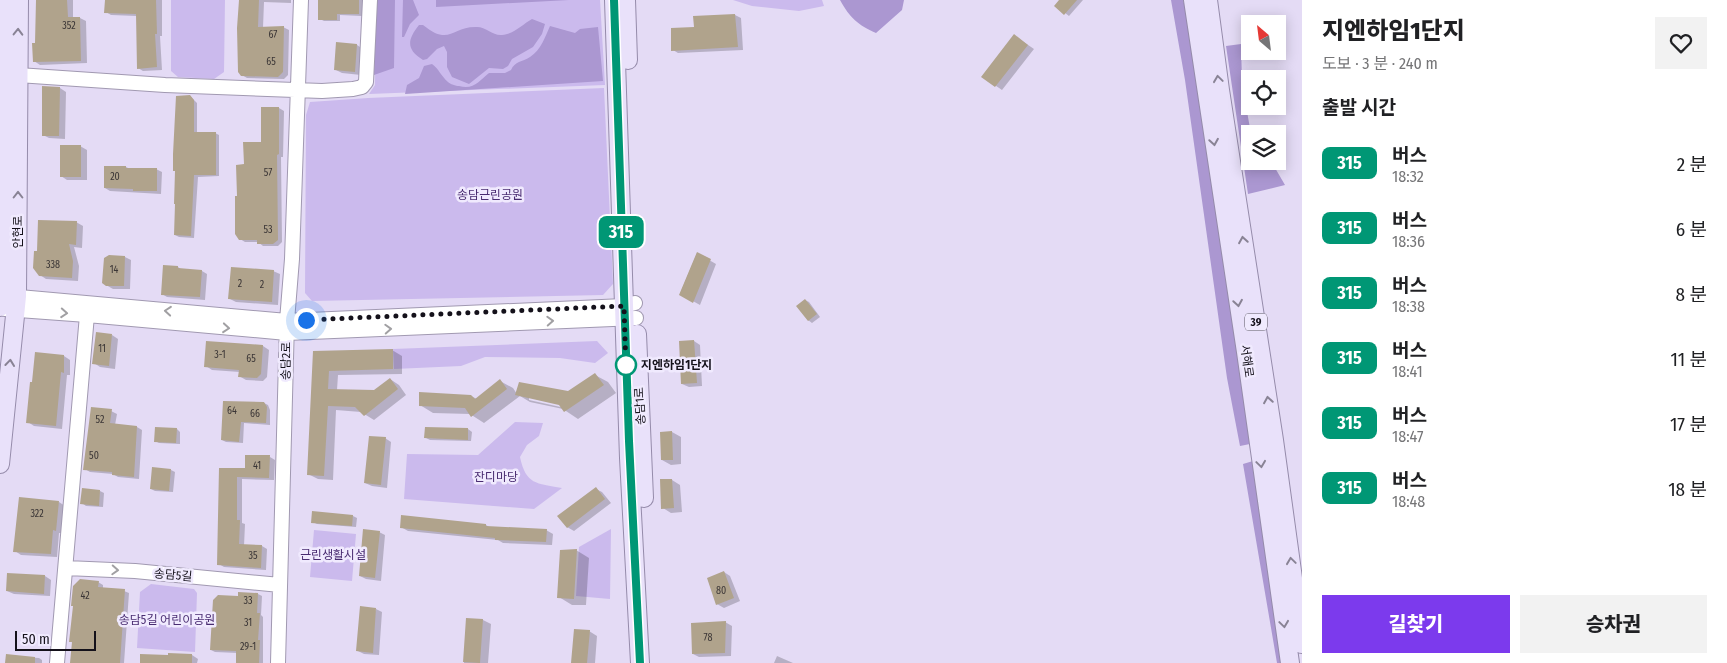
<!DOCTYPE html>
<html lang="ko">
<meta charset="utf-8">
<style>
:root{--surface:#fff;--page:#f2f2f2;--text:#202124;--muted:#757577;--accent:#7c3aed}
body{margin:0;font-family:"Fira Sans Condensed","Noto Sans KR",sans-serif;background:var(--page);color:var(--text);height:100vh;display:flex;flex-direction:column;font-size:19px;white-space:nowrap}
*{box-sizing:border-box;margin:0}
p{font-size:16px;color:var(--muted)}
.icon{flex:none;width:28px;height:28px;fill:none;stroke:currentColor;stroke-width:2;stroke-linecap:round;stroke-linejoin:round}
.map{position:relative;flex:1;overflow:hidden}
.panel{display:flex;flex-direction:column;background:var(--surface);width:425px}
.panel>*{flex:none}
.badge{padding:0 10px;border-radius:8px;font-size:18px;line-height:32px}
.needle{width:32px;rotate:332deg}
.fabs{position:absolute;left:1241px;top:15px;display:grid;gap:10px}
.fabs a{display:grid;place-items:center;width:45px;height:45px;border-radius:0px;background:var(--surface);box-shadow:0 2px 12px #0003;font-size:25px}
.scale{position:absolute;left:15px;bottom:12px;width:81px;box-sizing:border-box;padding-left:5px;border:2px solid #14111a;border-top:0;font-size:14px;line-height:18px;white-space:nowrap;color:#14111a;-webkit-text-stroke:4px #f0eafe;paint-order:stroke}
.you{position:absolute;width:25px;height:25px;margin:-12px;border:4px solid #fff;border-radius:50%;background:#1a73e8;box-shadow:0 0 0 8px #1a73e833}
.map>.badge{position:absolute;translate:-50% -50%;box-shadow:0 0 0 2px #fff}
h2{padding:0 20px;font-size:19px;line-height:45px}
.round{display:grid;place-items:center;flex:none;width:52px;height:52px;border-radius:0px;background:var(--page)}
.headline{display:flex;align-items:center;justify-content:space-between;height:85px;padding:0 20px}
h1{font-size:24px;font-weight:800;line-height:38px}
.action{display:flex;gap:10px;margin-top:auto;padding:10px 20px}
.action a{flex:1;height:58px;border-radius:0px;background:var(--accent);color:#fff;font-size:20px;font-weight:800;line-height:58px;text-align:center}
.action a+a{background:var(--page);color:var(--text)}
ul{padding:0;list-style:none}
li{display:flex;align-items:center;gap:15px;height:65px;padding:0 20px}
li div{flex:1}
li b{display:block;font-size:19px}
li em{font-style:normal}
li .badge{min-width:55px;font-weight:700;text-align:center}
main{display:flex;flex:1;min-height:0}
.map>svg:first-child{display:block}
</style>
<main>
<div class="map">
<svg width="1302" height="663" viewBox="0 0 1302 663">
<rect width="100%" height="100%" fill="#e4dbf5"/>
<path fill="#cbbaed" d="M171,0h54l-1,72 -10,7 -36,-2 -7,-6z
M376,0h224l5,85 -236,9 6,-9z
M733,0h89l2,6 -25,5 -47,-5z
M604,88l9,196 -10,11 -291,6 -7,-8 1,-178 4,-13 58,-4z
M597,341l11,12 -13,10 -35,-5 -75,-1 -24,9 -67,3 -1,-20z
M515,422l28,1 -4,13 -12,9 -7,12c6,28 16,26 42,31l-28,21 -130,-10 3,-45 71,1z
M611,529l-1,70 -34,-3 3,-49z
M314,530l42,4 -4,47 -42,-4z
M151,584l43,5 3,4 -2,59 -58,-4 3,-56z"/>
<path fill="#ab97d1" d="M376,0h19l-1,68 -20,7z
M403,0h10l6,15 -9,9 -6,13h-2z
M436,0h133l-133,7z
M840,0h64l-2,10 -26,23c-18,-8 -26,-15 -36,-33z
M1171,0h12l7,23 60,421 -10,2 -13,-68 -42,-298z
M532,19l13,5 -3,10 -9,13 -21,12 -4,7 -5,3 -14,-1 -20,16 -17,-7 -5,-10v-15l-3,-6 -7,3 -10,10 -4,1c-18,-11 -15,-21 -4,-35h4c27,22 29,1 54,2 9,0 16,9 25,8 12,-1 21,-11 30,-16z
M550,26l25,7 5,-4 18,-2 5,54 -198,13 2,-9 12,-7 5,-12 8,-2c7,5 9,12 16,18 2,2 8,4 11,4 15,4 20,-5 30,-13h16l6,-3c4,-9 11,-8 19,-13 11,-7 15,-20 20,-31z
M1241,44l1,39 9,51h-1v27h21l14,24 -37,9 -22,-148z
M1253,461l29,202h-5l-34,-199z"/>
<path fill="#0003" fill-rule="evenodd" d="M36,0h37v18h7l6,3 1,42 -47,2 -6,-4 3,-17z
M106,0h56v36h-2l2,34 -19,1 -5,-3 -1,-52 -26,-1 -5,-3z
M240,0h51v3l-27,-1 -1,26 20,-1 6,3 -1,45 -4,4 -37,-1 -5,-3z
M320,0h42v16l-22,-1v6h-16l-4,-2z
M1061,0h22l-14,16 -13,-10z
M735,15l6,3 2,32 -65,3 -5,-3z
M1015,36l19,13 -32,41 -19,-13z
M338,44l19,1 6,4 -2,26 -19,-2 -6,-3z
M60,88l6,4 -1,47 -16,-1 -6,-3z
M190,96l7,7v30h18l4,2v41l-21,1 -4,61 -15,-1 -4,-2 1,-64z
M279,108l5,3 -1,46h-2l1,85 -4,4h-15l-5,-4h-13l-5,-3 -2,-41 7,-32 17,-23z
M80,146l7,4v30h-20l-6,-4z
M126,167l4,2h26l6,3 -1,22 -51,-3 -5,-3z
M76,222l7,4 -1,22 -8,-1 5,19 -1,15 -32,-2 -6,-4 -2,-23z
M697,253l19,11 -16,41 -20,-11z
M125,257l6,3 -1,29h-17l-7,-4z
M178,267l4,3 20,1 5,3 -2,26 -38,-3 -5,-3z
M273,271l7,3 -2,31 -42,-3 -6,-3z
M805,300l4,2 11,15 -8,6 -4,-3z
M112,335l6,4 -3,30 -15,-2 -6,-4z
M694,341l6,4 2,41 -13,1 -7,-3z
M207,342l56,4 6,4 -2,27 -4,4 -17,-1 -7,-4 1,-4 -28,-2 -6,-4z
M392,350l10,6v18l-64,1 -1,15 38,2 15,-13 9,6 7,10 -32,25 -13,-8 -25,-2 -3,70 -15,-1 -10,-5 6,-122z
M36,353l28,3 6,4v15h-3l-5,54 -28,-3 -6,-4z
M595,375l13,7 8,11 -38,26 -15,-10 -33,-7 -10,-6 -36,27 -14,-9 -37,-1 -13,-8 51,-9 6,3 23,-18 13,7 4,6 51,-1zM529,397l36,8v3l-36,-8z
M224,403h40l4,2 2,5v15l-26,-2 -1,20 -17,-1 -4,-2z
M111,411l6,3 -2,11 22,2 5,3 -3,49 -21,-2 -5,-3 -23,-2 -5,-3z
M177,429l3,3v12l-21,-1 -4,-2z
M468,429l4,3 -1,9 -41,-1 -4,-2z
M672,432l9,5v27l-10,1 -9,-5 -1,-27z
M385,438l6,4 -4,46 -15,-2 -7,-3z
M270,457l5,3 -1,20 -32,-1v44l3,1 -1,22h18l5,3 -1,21 -42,-3 -5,-3 1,-95h26z
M171,470l4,2 -2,20 -18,-1 -4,-2z
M672,480l8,5 2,27 -11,1 -8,-5z
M596,489l6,3 9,11 -37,28 -7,-4z
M100,491l4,2 -1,14 -17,-1 -4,-3z
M59,502l6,4 -3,27h-3l-2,24 -36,-2 -6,-4z
M353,516l4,2 -1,9 -39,-3 -4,-2z
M486,525l3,2 57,3 7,4 -1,11 -49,-2 -5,-3 -90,-9 -7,-4z
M379,532l6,3 -4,46 -15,-2 -6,-3z
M576,550l13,8 -3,47h-14l-13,-8z
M724,572l6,4 10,25 -16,7 -7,-4z
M45,576l6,4 -1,16 -36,-2 -7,-3z
M98,582l5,3v4l21,2 5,2 -5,70h-52l1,-20 -3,-2z
M258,594l4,2 -1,19 2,2v46h-26l1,-10 -23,-1 -4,-2 28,-53z
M376,609l6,3 -3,43 -15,-1 -6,-3z
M467,619l16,1 8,4 -3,39h-24z
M725,622l7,4 -1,30 -32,1 -6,-3z
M589,631l8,5 -2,27h-23z
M192,655l6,4 -1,4h-56z
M7,656l32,2 3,2v3h-36z
M777,656l16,7h-19z"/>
<path fill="#b0a38c" d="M36,0h31l1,17h12l1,44 -48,1 -1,-19h3z
M105,0h51l1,34h-2l2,33 -20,2 -1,-55 -32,-1z
M239,0h20l-1,27 26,-1 -1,46 -5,5 -37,-1 -3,-4 -1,-44z
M318,0h41v14h-22v6h-19z
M1059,0h18l-13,15 -10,-9z
M735,14l3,33 -67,4v-23l23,-1 -1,-11z
M1014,34l14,11 -33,42 -14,-10z
M336,42l21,2 -2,28 -21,-2z
M42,86l18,1 -1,49h-17z
M190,95l4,5v32h22v43h-22l-3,61 -17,-1 1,-31h-1l1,-33h-2v-17l3,-58z
M261,107h18v47l-2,1 1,85 -5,4h-16v-4h-18l-4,-6v-38h2l-1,-31 8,-1 -1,-22h18z
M60,145h21v32h-21z
M104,166h22v2h31v23h-24v-2l-29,-1z
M38,220l39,1 -1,24 -7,-1 4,17 -1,17 -33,-2 -6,-8 1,-17h3z
M697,252l14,7 -18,44 -14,-8z
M109,255l16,1 -1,30h-18l-4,-3 2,-25z
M163,265l15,1v2l24,2 -2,27 -39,-2z
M231,267l43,3 -2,32 -44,-3z
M805,299l12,15 -9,7 -12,-15z
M96,332l16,2 -3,32 -17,-2z
M694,340l3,43 -16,1 -2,-43z
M206,341l57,4 -2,29 -4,4 -19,-1 1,-7 -35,-3z
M393,349v20l-64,2 -1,18 46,1 16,-12 8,11 -34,27 -9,-9 -27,-1 -4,70 -17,-1 6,-124z
M35,352l29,3v18l-3,-1 -5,54 -30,-3 4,-41h2z
M595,373l9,12 -40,27 -5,-7 -44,-10 4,-13 49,9z
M500,379l7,10 -36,28 -6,-9 -46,-2v-14l52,3 4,4z
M223,401l41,1 3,5 -1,16 -25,-1 -2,20 -18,-2z
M91,407l21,2 -2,14 27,3 -3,51 -22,-2v-3l-29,-2z
M155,427l22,1 -1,15 -22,-1z
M425,427l43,1v12l-44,-2z
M672,431l1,29h-12l-1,-28z
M369,436l17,1 -5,48 -17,-2z
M245,455h25l-1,23 -32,-1v43h3l-1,24 23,1 -1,23 -44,-3 2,-97h26z
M152,467l19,2 -2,22 -19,-2z
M660,479h12l2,29 -13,1z
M596,487l9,12 -38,29 -10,-12z
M82,488l18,2 -1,16 -19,-2z
M19,497l40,4 -3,30 -3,-1 -2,24 -38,-2z
M312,511l41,4 -1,11 -41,-3z
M401,515l85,9v2l61,3 -1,13 -51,-2v-2l-95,-10z
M363,529l17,2 -5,47 -16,-2z
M577,549l-3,50 -17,-1 3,-48z
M724,571l10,27 -18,7 -9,-27z
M7,573l38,2 -1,19 -38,-3z
M80,579l19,2 -1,6 27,2 -5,74h-50l2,-21h-3l4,-36h-2l2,-20z
M238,592l20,1 -1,20h3l-2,27h2l-1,23h-23v-12l-26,-1 3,-50 5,-5 20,1z
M360,606l16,2 -3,45 -17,-2z
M466,618l17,1 -3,44 -17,-1z
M726,621l-1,32 -33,1 -1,-31z
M574,629l16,1 -3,33h-16z
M168,653l24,1v9h-52v-9l28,1z
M6,654l29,3v6h-30z"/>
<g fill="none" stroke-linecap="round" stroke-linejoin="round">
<defs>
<path id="minor" d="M18,75l147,10 157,6 31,-2 9,-2 4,-5 4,-82
M8,296l279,25 337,-15 11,-3
M5,309l82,6 200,18 349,-15
M66,568l69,3 145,14
M57,663l30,-348
M278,663l9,-342 5,-62 9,-259"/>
<path id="major" d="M614,0l15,458 11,205
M626,0l2,60
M1193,0l53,352 44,311
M1208,0l12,90 54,350 28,204
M0,307l5,-307
M637,334l7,164
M0,464l17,-168 2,-296"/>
</defs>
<use href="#minor" stroke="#a199b1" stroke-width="16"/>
<use href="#major" stroke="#958baa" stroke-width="20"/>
<use href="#minor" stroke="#fff" stroke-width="14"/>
<use href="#major" stroke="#e9e1fa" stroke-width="18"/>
</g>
<defs><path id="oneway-chevron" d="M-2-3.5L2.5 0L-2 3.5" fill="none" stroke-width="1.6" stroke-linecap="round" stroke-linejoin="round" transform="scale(1.25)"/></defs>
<g stroke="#898395">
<use href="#oneway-chevron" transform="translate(18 32) rotate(-89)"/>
<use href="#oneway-chevron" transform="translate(1218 79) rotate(-98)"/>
<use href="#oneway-chevron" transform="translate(1214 142) rotate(81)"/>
<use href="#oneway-chevron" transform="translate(18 195) rotate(-90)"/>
<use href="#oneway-chevron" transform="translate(1243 240) rotate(-99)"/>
<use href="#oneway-chevron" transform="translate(1238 303) rotate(81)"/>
<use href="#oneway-chevron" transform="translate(10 363) rotate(-84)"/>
<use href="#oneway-chevron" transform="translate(1268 400) rotate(-99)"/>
<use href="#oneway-chevron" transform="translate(1261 464) rotate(82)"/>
<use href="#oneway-chevron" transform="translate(1291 561) rotate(-98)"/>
<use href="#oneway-chevron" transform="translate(1284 624) rotate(82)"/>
</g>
<g stroke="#a1a0a3">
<use href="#oneway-chevron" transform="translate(168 311) rotate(-175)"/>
<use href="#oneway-chevron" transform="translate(64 313) rotate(4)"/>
<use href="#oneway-chevron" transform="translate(550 321) rotate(-3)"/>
<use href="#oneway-chevron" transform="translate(226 328) rotate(5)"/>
<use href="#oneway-chevron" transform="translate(388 329) rotate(-3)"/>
<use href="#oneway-chevron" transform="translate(115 570) rotate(3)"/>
</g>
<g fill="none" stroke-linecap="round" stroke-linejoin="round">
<defs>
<path id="line" d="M614,0l15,441 11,222"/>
</defs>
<use href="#line" stroke="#fff" stroke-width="11"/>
<use href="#line" stroke="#009775" stroke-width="8"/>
<path stroke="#14111a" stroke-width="5" stroke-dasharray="0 9" d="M306,320l318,-14 2,65v-6"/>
</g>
<circle fill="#fff" stroke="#009775" stroke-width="2.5" cx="626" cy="365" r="10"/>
<g text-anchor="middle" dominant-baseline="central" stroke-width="5" stroke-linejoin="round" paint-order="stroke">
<g font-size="10" fill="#3b3636">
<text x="69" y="26">352</text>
<text x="273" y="35">67</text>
<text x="271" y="62">65</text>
<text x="268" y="173">57</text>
<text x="115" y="177">20</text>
<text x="268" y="230">53</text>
<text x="53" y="265">338</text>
<text x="114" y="270">14</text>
<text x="240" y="284">2</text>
<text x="262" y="285">2</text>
<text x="102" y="349">11</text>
<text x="220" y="355">3-1</text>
<text x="251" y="359">65</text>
<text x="232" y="411">64</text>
<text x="255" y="414">66</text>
<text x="100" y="420">52</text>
<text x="94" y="456">50</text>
<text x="257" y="466">41</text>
<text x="37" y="514">322</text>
<text x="253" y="556">35</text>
<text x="721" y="591">80</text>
<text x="85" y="596">42</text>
<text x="248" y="601">33</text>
<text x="248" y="623">31</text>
<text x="708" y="638">78</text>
<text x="248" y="647">29-1</text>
</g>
<rect fill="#f0eafe" stroke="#56525e" stroke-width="1" x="1245" y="313.5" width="22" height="17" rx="4"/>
<g font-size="11" font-weight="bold" fill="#14111a">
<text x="1256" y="322">39</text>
</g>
<g font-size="12" fill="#492c71" stroke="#f0eafe">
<text x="490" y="195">송담근린공원</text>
<text x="496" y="477">잔디마당</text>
<text x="333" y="555">근린생활시설</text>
<text x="167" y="620">송담5길 어린이공원</text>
</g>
<g font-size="12" fill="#14111a" stroke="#f0eafe">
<text transform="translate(18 232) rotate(-90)">안현로</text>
<text transform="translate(286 361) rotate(-89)">송담2로</text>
<text transform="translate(1247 361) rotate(82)">서해로</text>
<text transform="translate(640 406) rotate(-93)">송담1로</text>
<text transform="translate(173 575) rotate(5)">송담5길</text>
</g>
<g font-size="12" font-weight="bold" fill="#14111a" stroke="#f0eafe" text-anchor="start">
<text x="641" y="365">지엔하임1단지</text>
</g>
</g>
</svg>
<div class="fabs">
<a><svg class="needle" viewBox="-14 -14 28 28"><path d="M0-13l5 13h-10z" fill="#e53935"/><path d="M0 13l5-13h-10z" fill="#757577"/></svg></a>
<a><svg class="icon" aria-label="locate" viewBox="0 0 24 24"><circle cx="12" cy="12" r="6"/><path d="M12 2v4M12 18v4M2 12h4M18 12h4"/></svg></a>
<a><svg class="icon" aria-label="layers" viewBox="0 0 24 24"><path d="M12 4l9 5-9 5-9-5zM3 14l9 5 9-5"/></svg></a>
</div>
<div class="scale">50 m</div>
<div class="you" style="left:306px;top:320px"></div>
<b class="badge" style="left:621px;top:232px;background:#009775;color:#fff">315</b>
</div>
<section class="panel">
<div class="headline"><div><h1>지엔하임1단지</h1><p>도보 · 3 분 · 240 m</p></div><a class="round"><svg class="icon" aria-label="heart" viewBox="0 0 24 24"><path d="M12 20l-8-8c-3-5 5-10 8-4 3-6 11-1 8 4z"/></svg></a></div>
<h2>출발 시간</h2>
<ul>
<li><span class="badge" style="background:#009775;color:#fff">315</span><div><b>버스</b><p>18:32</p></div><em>2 분</em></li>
<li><span class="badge" style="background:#009775;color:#fff">315</span><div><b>버스</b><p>18:36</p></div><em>6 분</em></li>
<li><span class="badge" style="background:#009775;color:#fff">315</span><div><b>버스</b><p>18:38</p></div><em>8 분</em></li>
<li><span class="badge" style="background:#009775;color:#fff">315</span><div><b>버스</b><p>18:41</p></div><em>11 분</em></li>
<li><span class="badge" style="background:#009775;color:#fff">315</span><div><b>버스</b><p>18:47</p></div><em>17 분</em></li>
<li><span class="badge" style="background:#009775;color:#fff">315</span><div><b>버스</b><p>18:48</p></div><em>18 분</em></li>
</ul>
<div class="action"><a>길찾기</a><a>승차권</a></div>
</section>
</main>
